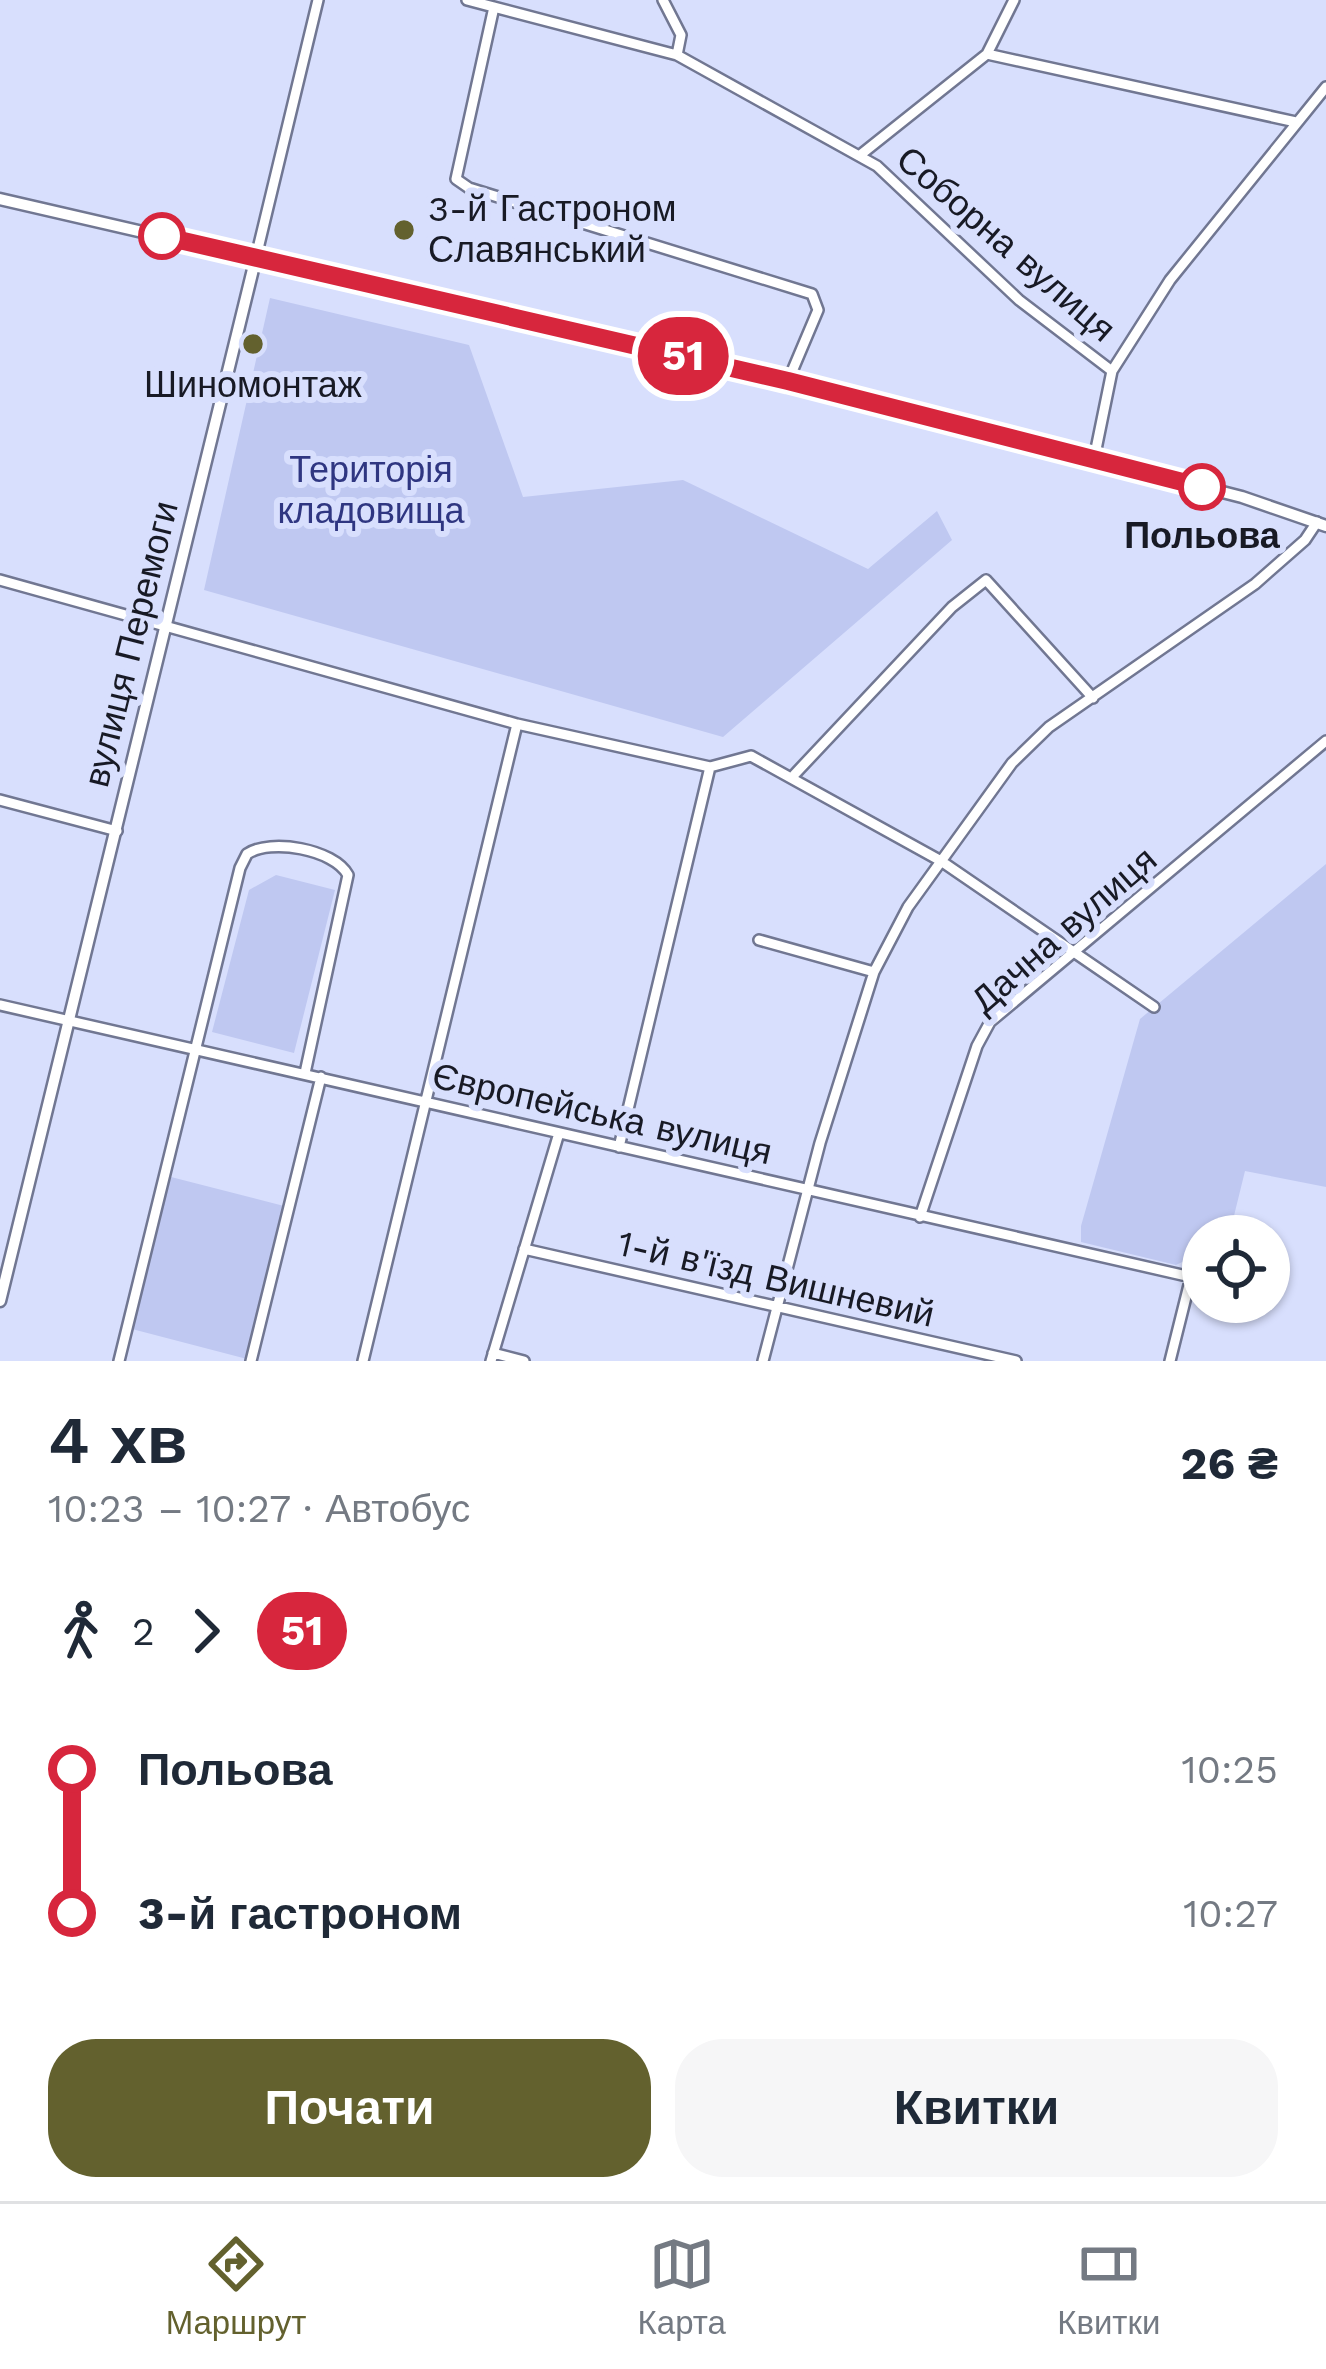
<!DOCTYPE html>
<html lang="uk">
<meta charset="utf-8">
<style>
:root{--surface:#fff;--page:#f6f6f7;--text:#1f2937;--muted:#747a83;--line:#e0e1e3;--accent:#63612e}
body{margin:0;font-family:"Work Sans",sans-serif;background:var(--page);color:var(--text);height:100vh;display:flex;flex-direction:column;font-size:45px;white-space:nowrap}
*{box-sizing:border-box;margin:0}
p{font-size:39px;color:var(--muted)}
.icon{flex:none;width:66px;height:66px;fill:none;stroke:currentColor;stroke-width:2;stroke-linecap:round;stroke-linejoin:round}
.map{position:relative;height:1361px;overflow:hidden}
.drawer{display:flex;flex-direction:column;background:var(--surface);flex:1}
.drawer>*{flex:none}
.badge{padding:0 24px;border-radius:39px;font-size:42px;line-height:78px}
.fabs{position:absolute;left:1182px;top:1215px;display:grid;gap:24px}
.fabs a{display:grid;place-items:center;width:108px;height:108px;border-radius:50%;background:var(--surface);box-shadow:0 3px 9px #0004;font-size:60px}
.map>.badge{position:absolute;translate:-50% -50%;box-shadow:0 0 0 6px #fff}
.legs{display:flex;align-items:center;gap:18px;height:132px;padding:0 48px;font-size:39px}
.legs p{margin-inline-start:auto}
.overview{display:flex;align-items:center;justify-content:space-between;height:204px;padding:0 48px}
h1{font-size:66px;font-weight:600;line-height:90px}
.primary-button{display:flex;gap:24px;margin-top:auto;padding:24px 48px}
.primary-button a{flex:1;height:138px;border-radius:48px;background:var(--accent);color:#fff;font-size:48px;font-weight:600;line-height:138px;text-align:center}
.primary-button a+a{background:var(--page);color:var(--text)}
ul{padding:0 48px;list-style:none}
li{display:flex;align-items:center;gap:42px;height:144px;font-size:45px}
li i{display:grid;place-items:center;width:18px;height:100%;margin:0 15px;background:currentColor}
li i::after{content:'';width:30px;height:30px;margin:-15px;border:9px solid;border-radius:50%;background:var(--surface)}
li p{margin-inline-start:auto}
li:first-child i{background:linear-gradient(#0000 50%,currentColor 0)}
li:last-child i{background:linear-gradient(currentColor 50%,#0000 0)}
.menu{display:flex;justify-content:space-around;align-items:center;height:168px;border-top:3px solid var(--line);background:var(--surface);font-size:33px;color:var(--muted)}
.menu a{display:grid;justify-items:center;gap:6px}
.menu .active{color:var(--accent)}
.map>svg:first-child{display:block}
</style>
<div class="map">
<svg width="1326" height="1361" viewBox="0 0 1326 1361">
<rect width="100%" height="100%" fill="#d8dffd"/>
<path fill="#bfc8f1" d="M270,298l199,47 54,152 160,-17 185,89 69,-58 15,29 -229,197 -519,-147z
M1326,864v323l-81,-16 -16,65h-26v16l-27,13 -95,-23v-16l59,-207z
M276,875l59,15 -41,163 -82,-21 37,-142z
M171,1177l113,29 -37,153 -115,-30z"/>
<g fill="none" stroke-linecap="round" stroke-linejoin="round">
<defs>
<path id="minor" d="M467,0l210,55 200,111 142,134 93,71
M663,0l18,35 -4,20
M494,7l-38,172 13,9 343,106 6,16 -30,71
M987,54l309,68
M859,156l128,-102 27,-54
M256,257l62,-257
M1094,459l18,-88 58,-91 156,-193
M0,580l517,144 193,43 41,-11 190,105 213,146
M794,775l158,-168 34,-27 107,118
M0,800l117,31
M759,940l115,32
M0,1005l1191,272 -21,84
M619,1147l91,-380
M920,1217l57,-171 13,-24 336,-281
M524,1249l492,112
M493,1353l31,8
M119,1361l121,-493 7,-14c23,-16 87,-5 101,21l-43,198
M251,1361l70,-284
M363,1361l154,-637
M491,1361l68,-228
M763,1361l57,-218 54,-171 34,-65 104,-144 37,-36 206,-143 50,-44 12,-18"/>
<path id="tertiary" d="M0,199l788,182 454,116 84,29
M0,1301l256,-1044"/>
</defs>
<use href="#minor" stroke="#717792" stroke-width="14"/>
<use href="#tertiary" stroke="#717792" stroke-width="15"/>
<use href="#minor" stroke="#fff" stroke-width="9"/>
<use href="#tertiary" stroke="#fff" stroke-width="10"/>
</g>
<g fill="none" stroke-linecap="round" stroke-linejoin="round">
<defs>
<path id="line-1" d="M162,236l626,145 414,106"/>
</defs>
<use href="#line-1" stroke="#fff" stroke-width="27"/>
<use href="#line-1" stroke="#d7263d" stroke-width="18"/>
</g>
<g fill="#63612e" stroke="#d8dffd" stroke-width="4.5">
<circle cx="404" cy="230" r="12"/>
<circle cx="253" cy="344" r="12"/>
</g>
<g fill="#fff" stroke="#d7263d" stroke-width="6">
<circle cx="162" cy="236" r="21"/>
<circle cx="1202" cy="487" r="21"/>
</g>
<g text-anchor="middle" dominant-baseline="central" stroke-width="12" stroke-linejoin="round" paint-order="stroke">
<g font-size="36" fill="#181a25" stroke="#d8dffd" text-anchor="start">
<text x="428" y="209">3-й Гастроном<tspan x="428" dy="41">Славянський</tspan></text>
<text x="253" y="385" text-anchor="middle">Шиномонтаж</text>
</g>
<g font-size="36" fill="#181a25" stroke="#d8dffd">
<text transform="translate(1006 244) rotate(41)">Соборна вулиця</text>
<text transform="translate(131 644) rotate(-76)">вулиця Перемоги</text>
<text transform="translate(1064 930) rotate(-41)">Дачна вулиця</text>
<text transform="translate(602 1114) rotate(13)">Європейська вулиця</text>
<text transform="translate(776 1279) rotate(13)">1-й в'їзд Вишневий</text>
</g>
<g font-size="36" fill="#2f3681" stroke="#d8dffd">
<text x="371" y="470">Територія<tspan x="371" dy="41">кладовища</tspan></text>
</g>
<g font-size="36" font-weight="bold" fill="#181a25" stroke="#d8dffd">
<text x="1202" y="536">Польова</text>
</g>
</g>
</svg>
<div class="fabs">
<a><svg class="icon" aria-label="locate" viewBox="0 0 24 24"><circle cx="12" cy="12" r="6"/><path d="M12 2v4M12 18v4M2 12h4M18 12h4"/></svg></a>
</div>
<b class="badge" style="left:683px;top:356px;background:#d7263d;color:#fff">51</b>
</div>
<section class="drawer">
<div class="overview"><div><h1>4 хв</h1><p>10:23 – 10:27 · Автобус</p></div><b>26 ₴</b></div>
<div class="legs"><svg class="icon" aria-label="walk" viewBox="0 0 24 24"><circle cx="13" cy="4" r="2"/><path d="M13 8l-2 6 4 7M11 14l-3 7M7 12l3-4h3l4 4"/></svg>2<svg class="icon" aria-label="forward" viewBox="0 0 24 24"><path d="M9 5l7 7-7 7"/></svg><b class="badge" style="background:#d7263d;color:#fff">51</b></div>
<ul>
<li><i style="color:#d7263d"></i><b>Польова</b><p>10:25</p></li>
<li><i style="color:#d7263d"></i><b>3-й гастроном</b><p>10:27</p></li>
</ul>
<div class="primary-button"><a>Почати</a><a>Квитки</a></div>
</section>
<nav class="menu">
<a class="active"><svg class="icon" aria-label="directions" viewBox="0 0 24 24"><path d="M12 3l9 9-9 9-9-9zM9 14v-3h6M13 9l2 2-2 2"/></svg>Маршрут</a>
<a><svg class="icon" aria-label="map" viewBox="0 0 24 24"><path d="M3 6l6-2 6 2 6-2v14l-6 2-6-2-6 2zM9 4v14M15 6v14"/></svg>Карта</a>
<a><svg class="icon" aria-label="tickets" viewBox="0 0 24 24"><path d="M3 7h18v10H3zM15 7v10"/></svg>Квитки</a>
</nav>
